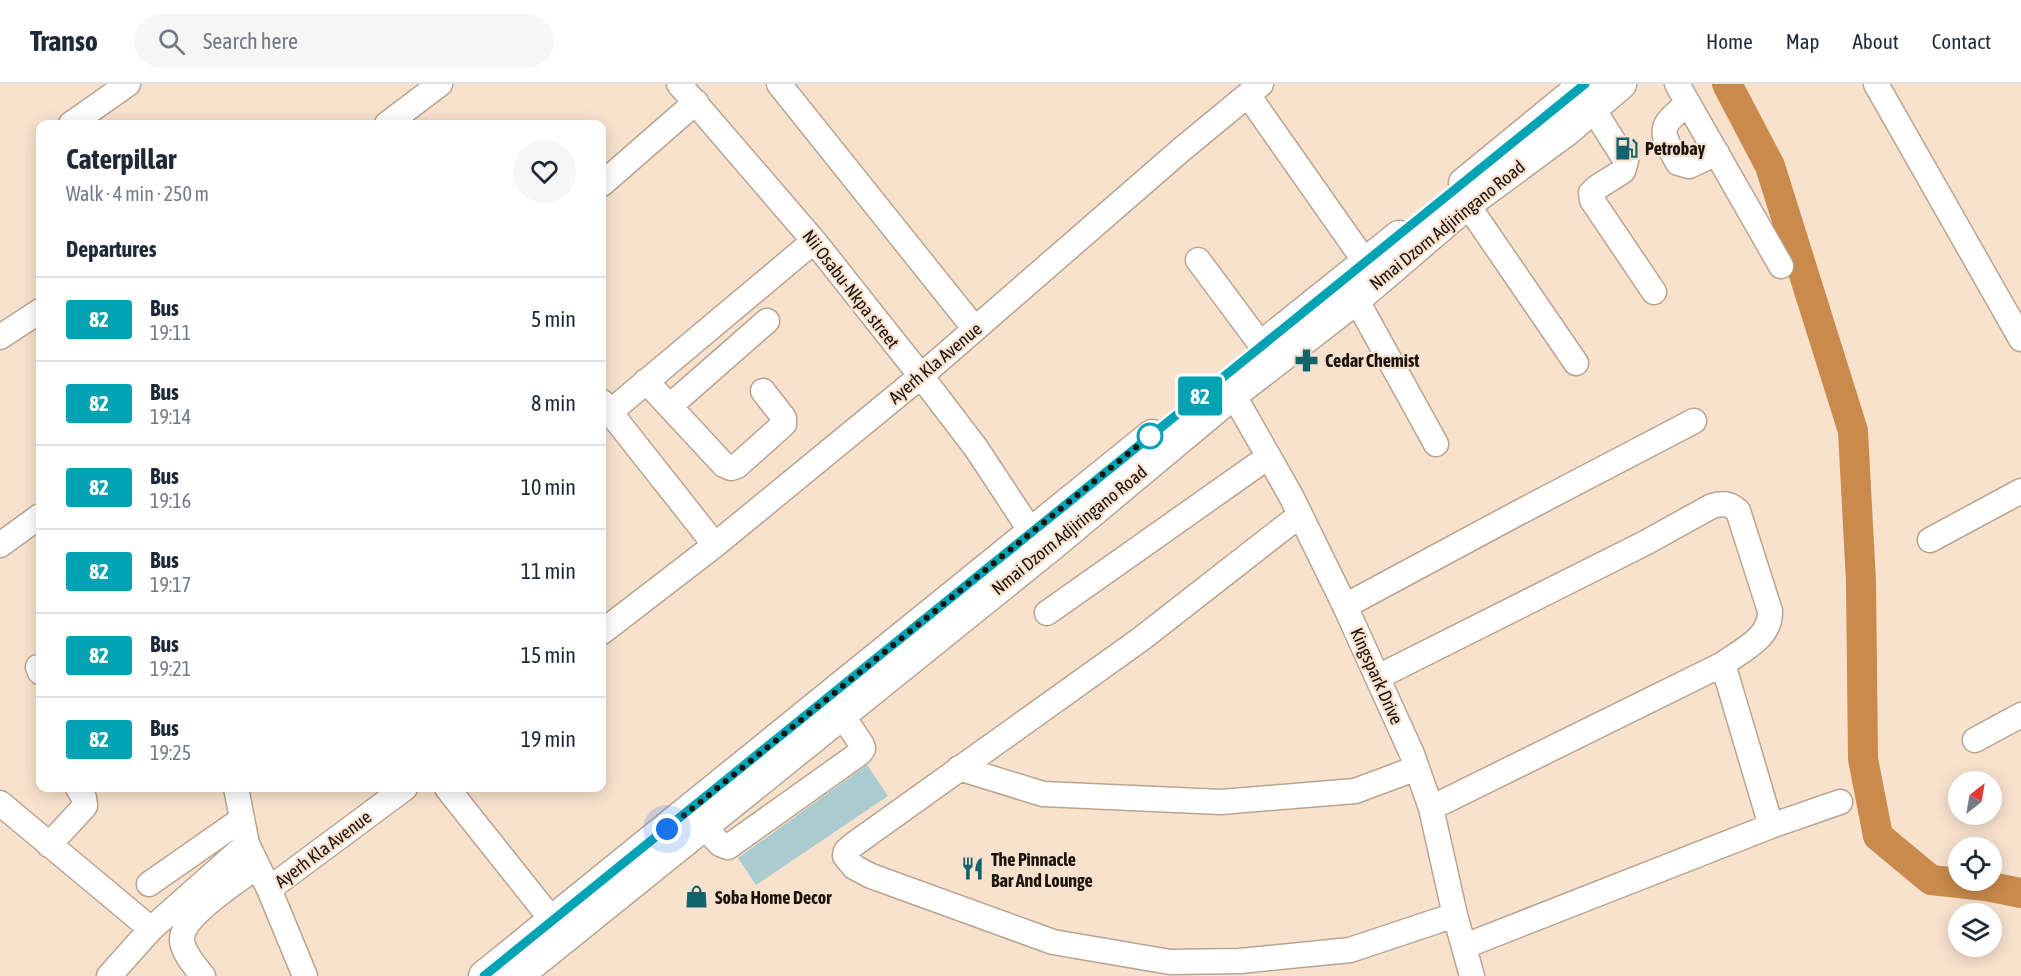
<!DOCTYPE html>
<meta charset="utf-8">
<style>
:root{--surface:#fff;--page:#f6f6f7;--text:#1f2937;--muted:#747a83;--line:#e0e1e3}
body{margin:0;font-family:"Asap Condensed",sans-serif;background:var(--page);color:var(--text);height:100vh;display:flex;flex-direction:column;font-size:22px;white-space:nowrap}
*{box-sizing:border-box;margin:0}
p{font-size:20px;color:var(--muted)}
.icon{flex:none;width:33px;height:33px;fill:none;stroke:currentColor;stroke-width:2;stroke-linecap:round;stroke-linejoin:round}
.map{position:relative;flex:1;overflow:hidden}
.drawer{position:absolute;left:36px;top:36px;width:570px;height:672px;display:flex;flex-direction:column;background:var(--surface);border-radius:12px;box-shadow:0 3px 15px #0003}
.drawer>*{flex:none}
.badge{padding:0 12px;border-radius:4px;font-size:21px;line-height:39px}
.needle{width:39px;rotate:31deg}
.tools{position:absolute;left:1948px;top:687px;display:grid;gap:12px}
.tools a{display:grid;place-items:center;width:54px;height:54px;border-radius:50%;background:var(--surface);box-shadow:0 3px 15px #0003;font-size:30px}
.you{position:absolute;width:30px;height:30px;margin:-15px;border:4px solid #fff;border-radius:50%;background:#1a73e8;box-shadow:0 0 0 9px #1a73e833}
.map>.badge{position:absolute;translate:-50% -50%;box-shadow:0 0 0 3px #fff}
h2{padding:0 30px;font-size:22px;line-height:54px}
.round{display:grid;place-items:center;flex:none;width:63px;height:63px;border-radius:32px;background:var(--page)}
.summary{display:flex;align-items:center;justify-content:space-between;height:102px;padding:0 30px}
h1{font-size:28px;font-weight:700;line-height:45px}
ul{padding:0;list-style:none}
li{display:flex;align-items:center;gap:18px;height:84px;padding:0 30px;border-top:2px solid var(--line)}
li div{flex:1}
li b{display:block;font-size:22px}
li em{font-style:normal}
li .badge{min-width:66px;font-weight:700;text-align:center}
header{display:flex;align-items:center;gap:36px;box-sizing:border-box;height:84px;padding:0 30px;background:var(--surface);border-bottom:2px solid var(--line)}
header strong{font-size:28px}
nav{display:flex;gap:33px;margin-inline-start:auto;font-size:21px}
.search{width:420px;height:54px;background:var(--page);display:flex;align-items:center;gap:15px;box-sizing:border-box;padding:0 21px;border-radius:33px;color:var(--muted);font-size:22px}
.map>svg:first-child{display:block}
</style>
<header>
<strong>Transo</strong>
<div class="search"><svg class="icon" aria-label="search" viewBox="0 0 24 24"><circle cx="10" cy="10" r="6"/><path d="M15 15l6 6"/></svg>Search here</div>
<nav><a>Home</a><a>Map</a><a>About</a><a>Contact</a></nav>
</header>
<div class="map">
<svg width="2021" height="892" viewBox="0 0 2021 892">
<rect width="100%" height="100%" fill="#f8e2ce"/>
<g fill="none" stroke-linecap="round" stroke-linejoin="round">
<path stroke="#c98a4c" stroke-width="30" d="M1727,0l43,82 83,265 8,151 2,177 15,77 53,44 55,6 35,7"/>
</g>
<path fill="#aacbd0" d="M867,681l21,31 -132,89 -18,-27z"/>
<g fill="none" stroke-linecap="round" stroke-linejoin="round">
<defs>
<path id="minor" d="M679,0l135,157 107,135 55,72 56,85
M779,0l196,245
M1677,0l104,182
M1876,0l145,255
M1248,11l118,168
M1688,20c-31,23 -28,27 -10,59l11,3 28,-13
M1593,25l33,52 -3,10 -27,17 -5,5 1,7 62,92
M71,40l57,-40
M387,40l53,-40
M602,100l94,-82
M1467,120l109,159
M1198,176l64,86
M1356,215l80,145
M0,253l40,-26
M646,297l78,84 7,3 6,-2 47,-42v-6l-21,-27
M1233,310l58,102 54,110 67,148 19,54 24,107 17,61
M602,318l113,143
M670,322l97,-85
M610,328l204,-171
M1300,431l-159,124 -288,206 -7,6 -1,5 9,11 17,9 182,66 117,20 70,-1 110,-11 105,-35
M1930,456l91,-49
M0,461l40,-29
M1345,522l173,-93 176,-92
M1047,529l221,-156
M602,548l113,-87 206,-169 260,-226 80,-66
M1723,580l48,162
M38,583l2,5
M1378,593l267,-134 67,-37c11,-3 17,-3 26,5l32,100c1,27 -28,39 -47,53l-292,144
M1975,656l46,-25
M959,684l84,26 178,8 134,-11 62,-23
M236,704l11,56 22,45 36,87
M447,704l105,132
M0,719l151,126
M704,743l16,17 8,3 132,-94 3,-4 -1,-4 -20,-30
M49,761l36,-39 -1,-8 -6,-10
M149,800l93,-65
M269,805l136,-101
M1465,862l306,-120 69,-24
M109,892l42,-47 96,-85
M203,892c-8,-10 -20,-23 -21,-36 -1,-24 57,-60 76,-74"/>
<path id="major" d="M1464,99l121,-99
M1268,257l131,-105
M484,892l668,-541
M517,892l535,-431 181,-151 123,-95 111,-95 99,-73 55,-47"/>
</defs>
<use href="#minor" stroke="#b9a491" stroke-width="27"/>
<use href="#major" stroke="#b9a491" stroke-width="33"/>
<use href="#minor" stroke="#fff" stroke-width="24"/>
<use href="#major" stroke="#fff" stroke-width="30"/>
</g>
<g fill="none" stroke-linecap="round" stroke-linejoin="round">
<defs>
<path id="line" d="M484,892l1101,-892"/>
</defs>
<use href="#line" stroke="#fff" stroke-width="14"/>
<use href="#line" stroke="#00a3b4" stroke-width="9"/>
<path stroke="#1b130c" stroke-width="6" stroke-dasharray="0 10.8" d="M667,745l483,-393"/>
</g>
<defs>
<symbol id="fuel-bare" viewBox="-9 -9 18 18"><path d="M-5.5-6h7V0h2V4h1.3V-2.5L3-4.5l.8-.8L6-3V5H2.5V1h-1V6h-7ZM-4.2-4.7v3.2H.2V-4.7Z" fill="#14626b" stroke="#f8e2ce" stroke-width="2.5" paint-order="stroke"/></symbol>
<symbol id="pharmacy-bare" viewBox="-9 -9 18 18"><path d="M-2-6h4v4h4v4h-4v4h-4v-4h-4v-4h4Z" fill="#14626b" stroke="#f8e2ce" stroke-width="2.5" paint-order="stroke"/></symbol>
<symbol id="restaurant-bare" viewBox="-9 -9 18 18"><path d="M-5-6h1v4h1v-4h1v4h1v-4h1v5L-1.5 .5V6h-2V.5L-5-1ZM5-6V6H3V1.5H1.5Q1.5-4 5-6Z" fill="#14626b" stroke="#f8e2ce" stroke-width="2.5" paint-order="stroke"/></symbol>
<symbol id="shop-bare" viewBox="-9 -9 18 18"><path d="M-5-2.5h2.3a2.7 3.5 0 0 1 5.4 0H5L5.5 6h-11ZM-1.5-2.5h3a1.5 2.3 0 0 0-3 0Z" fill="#14626b" stroke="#f8e2ce" stroke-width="2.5" paint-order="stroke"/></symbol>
</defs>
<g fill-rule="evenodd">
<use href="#fuel-bare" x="1610" y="48" width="33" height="33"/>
<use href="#pharmacy-bare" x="1290" y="260" width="33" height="33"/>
<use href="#restaurant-bare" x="956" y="768" width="33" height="33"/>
<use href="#shop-bare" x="680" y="796" width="33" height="33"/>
</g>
<circle fill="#fff" stroke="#00a3b4" stroke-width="3" cx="1150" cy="352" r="12"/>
<g text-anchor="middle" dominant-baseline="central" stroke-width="4.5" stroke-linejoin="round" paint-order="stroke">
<g font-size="18" font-weight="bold" fill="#1b130c" stroke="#f8e2ce" text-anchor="start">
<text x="1645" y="64">Petrobay</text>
<text x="1325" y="276">Cedar Chemist</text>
<text x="991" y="775">The Pinnacle<tspan x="991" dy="21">Bar And Lounge</tspan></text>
<text x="715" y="813">Soba Home Decor</text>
</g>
<g font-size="18" fill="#1b130c" stroke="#f8e2ce">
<text transform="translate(1447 141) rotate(-39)">Nmai Dzorn Adjiringano Road</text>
<text transform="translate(851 205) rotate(52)">Nii Osabu-Nkpa street</text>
<text transform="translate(935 279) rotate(-40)">Ayerh Kla Avenue</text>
<text transform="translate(1069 446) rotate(-39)">Nmai Dzorn Adjiringano Road</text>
<text transform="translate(1377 592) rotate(66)">Kingspark Drive</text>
<text transform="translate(323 765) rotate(-37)">Ayerh Kla Avenue</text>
</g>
</g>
</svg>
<div class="tools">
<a><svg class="needle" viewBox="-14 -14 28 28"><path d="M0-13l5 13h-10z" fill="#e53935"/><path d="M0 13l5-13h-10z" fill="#747a83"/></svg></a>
<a><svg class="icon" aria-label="locate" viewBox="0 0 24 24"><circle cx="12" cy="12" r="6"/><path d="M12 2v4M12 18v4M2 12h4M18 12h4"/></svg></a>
<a><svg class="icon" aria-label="layers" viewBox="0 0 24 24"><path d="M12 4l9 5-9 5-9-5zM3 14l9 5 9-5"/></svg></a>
</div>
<div class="you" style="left:667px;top:745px"></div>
<b class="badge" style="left:1200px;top:312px;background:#00a3b4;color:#fff">82</b>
<section class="drawer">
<div class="summary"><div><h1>Caterpillar</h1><p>Walk · 4 min · 250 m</p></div><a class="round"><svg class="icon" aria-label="heart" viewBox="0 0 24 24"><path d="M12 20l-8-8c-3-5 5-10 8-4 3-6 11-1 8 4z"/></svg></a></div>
<h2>Departures</h2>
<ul>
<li><span class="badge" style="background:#00a3b4;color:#fff">82</span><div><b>Bus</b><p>19:11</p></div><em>5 min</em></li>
<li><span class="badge" style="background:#00a3b4;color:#fff">82</span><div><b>Bus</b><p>19:14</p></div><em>8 min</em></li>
<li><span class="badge" style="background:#00a3b4;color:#fff">82</span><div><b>Bus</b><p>19:16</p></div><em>10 min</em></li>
<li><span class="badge" style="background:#00a3b4;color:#fff">82</span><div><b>Bus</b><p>19:17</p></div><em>11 min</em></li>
<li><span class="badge" style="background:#00a3b4;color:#fff">82</span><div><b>Bus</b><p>19:21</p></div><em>15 min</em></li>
<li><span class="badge" style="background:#00a3b4;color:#fff">82</span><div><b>Bus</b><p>19:25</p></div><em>19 min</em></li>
</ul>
</section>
</div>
